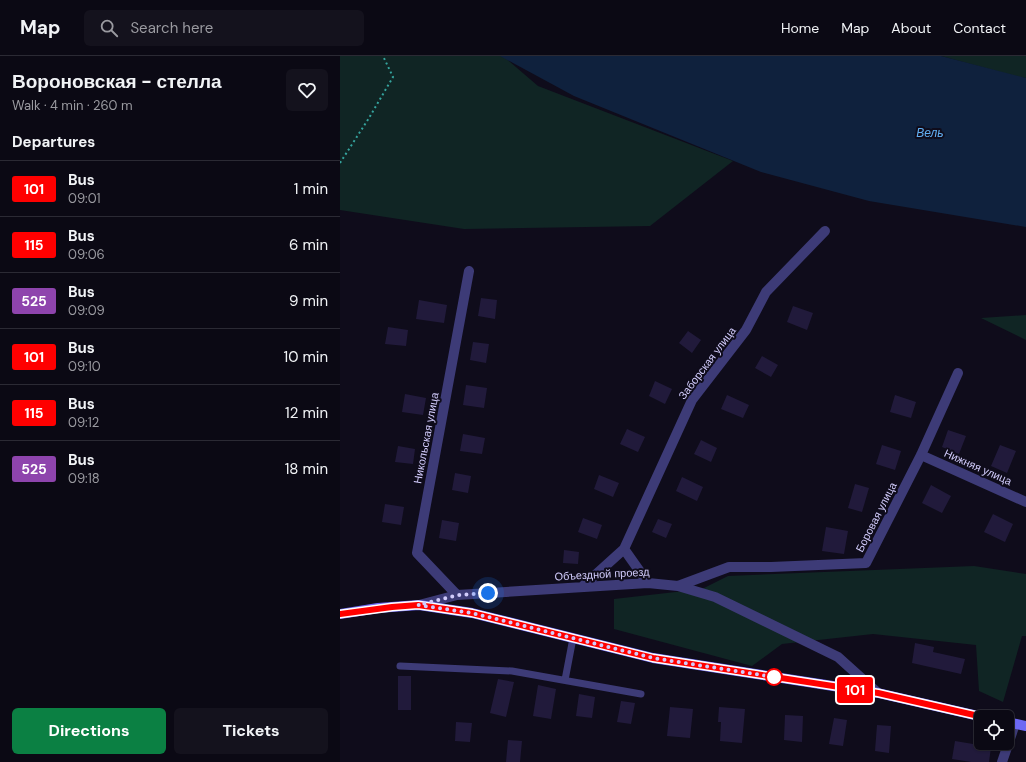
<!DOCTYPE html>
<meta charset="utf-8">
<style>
:root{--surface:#0b0914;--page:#14121d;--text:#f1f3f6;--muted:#9a9aa0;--line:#2b2a34;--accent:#0b8043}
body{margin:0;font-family:"DM Sans",sans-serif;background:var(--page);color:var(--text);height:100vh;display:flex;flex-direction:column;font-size:15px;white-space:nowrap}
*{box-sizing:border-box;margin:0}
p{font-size:13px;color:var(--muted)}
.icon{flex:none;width:22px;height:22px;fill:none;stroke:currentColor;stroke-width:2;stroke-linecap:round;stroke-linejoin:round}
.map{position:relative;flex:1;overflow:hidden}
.drawer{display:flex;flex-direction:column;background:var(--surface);width:340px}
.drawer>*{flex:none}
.badge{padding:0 8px;border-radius:3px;font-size:14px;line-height:26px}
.controls{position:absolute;left:634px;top:654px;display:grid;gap:8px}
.controls a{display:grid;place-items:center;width:40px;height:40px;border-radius:6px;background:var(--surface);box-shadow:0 1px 3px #0004,0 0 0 1px var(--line);font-size:20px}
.you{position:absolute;width:20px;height:20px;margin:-10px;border:3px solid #fff;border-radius:50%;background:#1a73e8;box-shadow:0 0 0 6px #1a73e833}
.map>.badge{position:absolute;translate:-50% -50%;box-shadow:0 0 0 2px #fff}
h2{padding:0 12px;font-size:15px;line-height:36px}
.round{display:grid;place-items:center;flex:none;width:42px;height:42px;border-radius:6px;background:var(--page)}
.headline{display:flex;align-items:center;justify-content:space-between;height:68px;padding:0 12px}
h1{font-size:19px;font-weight:700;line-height:30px}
.action{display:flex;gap:8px;margin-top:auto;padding:8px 12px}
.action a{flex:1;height:46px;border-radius:6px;background:var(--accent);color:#fff;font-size:16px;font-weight:700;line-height:46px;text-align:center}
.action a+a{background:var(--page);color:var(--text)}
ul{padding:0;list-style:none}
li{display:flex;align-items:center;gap:12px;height:56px;padding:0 12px;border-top:1px solid var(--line)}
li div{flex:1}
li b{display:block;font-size:15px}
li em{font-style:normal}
li .badge{min-width:44px;font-weight:700;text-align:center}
header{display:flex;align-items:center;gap:24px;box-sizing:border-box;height:56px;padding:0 20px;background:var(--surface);border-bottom:1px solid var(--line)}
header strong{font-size:19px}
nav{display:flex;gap:22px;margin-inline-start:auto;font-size:14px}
.search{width:280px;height:36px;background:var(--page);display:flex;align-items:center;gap:10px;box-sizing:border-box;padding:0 14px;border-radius:6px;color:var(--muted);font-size:15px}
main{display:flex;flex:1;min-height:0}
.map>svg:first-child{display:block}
</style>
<header>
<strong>Map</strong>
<div class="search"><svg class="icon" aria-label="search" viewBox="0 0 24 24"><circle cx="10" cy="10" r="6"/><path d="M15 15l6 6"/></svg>Search here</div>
<nav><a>Home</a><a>Map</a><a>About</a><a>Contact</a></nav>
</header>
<main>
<section class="drawer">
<div class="headline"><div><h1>Вороновская - стелла</h1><p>Walk · 4 min · 260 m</p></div><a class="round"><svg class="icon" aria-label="heart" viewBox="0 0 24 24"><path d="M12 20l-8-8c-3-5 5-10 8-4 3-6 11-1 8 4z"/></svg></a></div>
<h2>Departures</h2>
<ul>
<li><span class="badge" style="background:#f00;color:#fff">101</span><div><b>Bus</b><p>09:01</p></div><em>1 min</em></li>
<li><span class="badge" style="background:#f00;color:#fff">115</span><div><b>Bus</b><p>09:06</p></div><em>6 min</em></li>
<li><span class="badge" style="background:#8e44ad;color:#fff">525</span><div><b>Bus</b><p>09:09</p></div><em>9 min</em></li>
<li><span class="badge" style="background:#f00;color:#fff">101</span><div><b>Bus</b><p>09:10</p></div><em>10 min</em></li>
<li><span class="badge" style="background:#f00;color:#fff">115</span><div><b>Bus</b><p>09:12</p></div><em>12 min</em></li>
<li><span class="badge" style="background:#8e44ad;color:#fff">525</span><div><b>Bus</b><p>09:18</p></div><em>18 min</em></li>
</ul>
<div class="action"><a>Directions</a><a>Tickets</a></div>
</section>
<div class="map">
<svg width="686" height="706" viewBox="0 0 686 706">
<rect width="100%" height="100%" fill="#0f0c1b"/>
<path fill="#102524" d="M0,0h163l35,30 195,75 -83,65 -186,3 -124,-19z
M601,0h85v22l-7,-1z
M686,259v25l-45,-22z
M634,510l52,8v62h-4l-19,66 -24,-11 -3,-46 -103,-11 -91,10 -30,22 -138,-37v-30l88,-10 26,-13z"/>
<path fill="#0f213d" d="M160,0h441l85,22v149l-157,-26 -108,-29 -187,-76z"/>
<path fill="#211a3b" d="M141,242l16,2 -2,19 -17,-3z
M79,244l28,5 -3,18 -28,-4z
M453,250l20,7 -6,17 -20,-8z
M48,271l20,3 -2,16 -21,-2z
M348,275l13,9 -9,13 -13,-10z
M133,286l16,2 -3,19 -16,-3z
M422,300l16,9 -7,12 -16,-9z
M315,325l17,8 -7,15 -16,-8z
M126,329l21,3 -3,20 -21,-3z
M65,338l21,4 -3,17 -21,-3z
M387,339l22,10 -6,13 -22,-9z
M555,339l21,7 -5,16 -21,-6z
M287,373l18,8 -7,15 -18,-8z
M608,374l18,6 -7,18 -17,-7z
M123,378l22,4 -3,16 -22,-3z
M361,384l16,8 -6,14 -17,-8z
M542,389l19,6 -6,19 -19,-6z
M660,389l16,6 -9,22 -16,-7z
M58,390l17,3 -2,15 -18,-2z
M115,417l16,3 -3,17 -16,-3z
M259,419l20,8 -6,14 -19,-8z
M342,421l21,10 -6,14 -21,-10z
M515,428l14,4 -7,24 -14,-4z
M591,429l20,11 -9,17 -20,-10z
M45,448l19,3 -3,18 -19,-3z
M653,458l20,10 -8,18 -21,-10z
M243,462l19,7 -5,14 -19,-7z
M318,463l14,5 -6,14 -14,-6z
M102,464l17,3 -3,18 -17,-3z
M486,471l22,4 -4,23 -22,-3z
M224,494l15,2 -1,12 -15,-1z
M575,587l19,4 -1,5 32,7 -4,15 -49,-11z
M58,620h13v34h-13z
M158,623l16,3 -8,35 -16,-4z
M198,629l18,4 -5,30 -18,-3z
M239,638l16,3 -3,21 -16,-2z
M281,645l14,2 -4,21 -14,-2z
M330,651l23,2 -3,29 -23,-2z
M379,651l26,2 -3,34 -22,-2 1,-19h-3z
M445,659l18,1 -1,26 -18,-2z
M494,662l13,2 -4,26 -14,-2z
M116,666l16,1 -2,19 -15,-1z
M537,669l14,1 -2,27 -14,-2z
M168,684l14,1 -2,21h-14z
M615,685l36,6 -2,15h-18l-19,-3z"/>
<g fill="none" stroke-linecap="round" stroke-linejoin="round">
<path stroke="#35a49e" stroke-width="2" stroke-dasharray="2 3" stroke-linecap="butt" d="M0,107l29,-45 24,-41 -10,-21"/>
<path stroke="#3d3b77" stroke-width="7" d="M60,610l112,5 129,23
M225,624l8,-42"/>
<path stroke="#3d3b77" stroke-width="10" d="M581,399l105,47
M284,493l24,34
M338,530l51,-19h42l95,-4 55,-108 37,-82
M242,531l42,-38 68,-149 54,-70 20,-38 59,-61
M117,539l-40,-42 52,-282
M79,549l38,-10 191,-12 30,3 37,11 123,60 40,36
M662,706l13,-38"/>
<path stroke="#6d69f4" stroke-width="10" d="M0,558l38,-6 41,-3 53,8 181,45 225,35 105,24
M667,666l19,4"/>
</g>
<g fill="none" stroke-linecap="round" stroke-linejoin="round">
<defs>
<path id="line" d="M0,558l52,-7 26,-2 14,2 40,6 181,45 225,35 105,24"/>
</defs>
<use href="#line" stroke="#fff" stroke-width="9"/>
<use href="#line" stroke="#f00" stroke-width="6"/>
<path stroke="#d1cbfb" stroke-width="4" stroke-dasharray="0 7.2" d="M148,537l-30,2 -40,10 54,8 181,45 121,19"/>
</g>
<circle fill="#fff" stroke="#f00" stroke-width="2" cx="434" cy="621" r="8"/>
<g text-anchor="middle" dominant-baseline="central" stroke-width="4" stroke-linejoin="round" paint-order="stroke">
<g font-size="11" fill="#d1cbfb" stroke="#0f0c1b">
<text transform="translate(367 307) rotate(-53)">Заборская улица</text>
<text transform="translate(86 382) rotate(-79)">Никольская улица</text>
<text transform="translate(638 411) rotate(24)">Нижняя улица</text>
<text transform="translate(536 461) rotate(-63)">Боровая улица</text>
<text transform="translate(262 518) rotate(-3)">Объездной проезд</text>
</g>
<g font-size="12" font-style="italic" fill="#61aff3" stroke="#0f0c1b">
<text x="590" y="77">Вель</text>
</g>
</g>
</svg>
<div class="controls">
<a><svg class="icon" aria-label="locate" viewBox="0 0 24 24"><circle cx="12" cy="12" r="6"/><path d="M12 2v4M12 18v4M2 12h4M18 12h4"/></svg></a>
</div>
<div class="you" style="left:148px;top:537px"></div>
<b class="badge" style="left:515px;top:634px;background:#f00;color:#fff">101</b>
</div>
</main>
